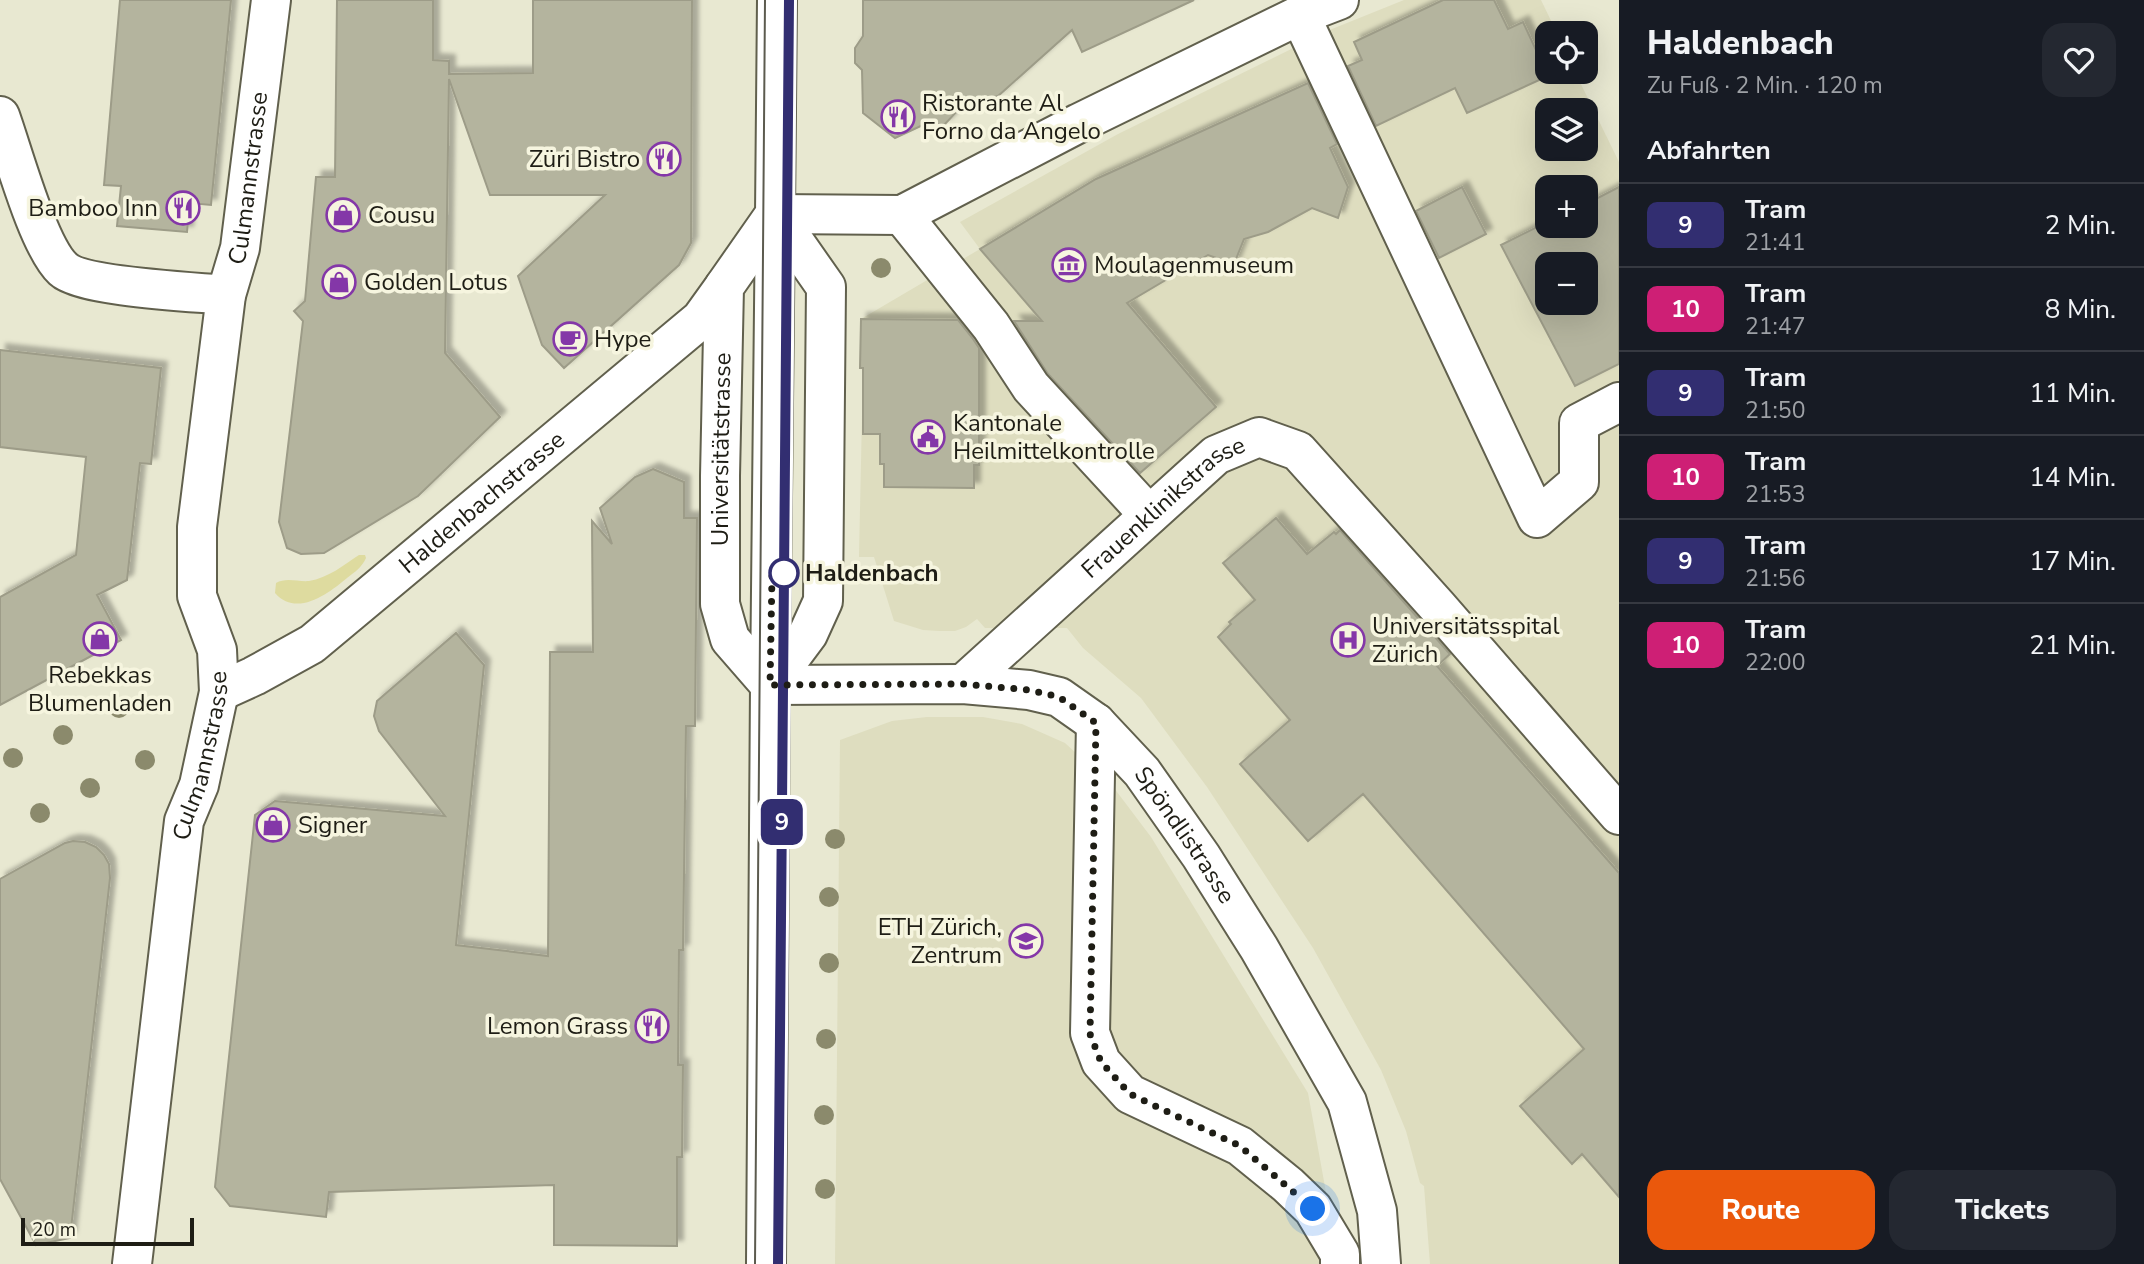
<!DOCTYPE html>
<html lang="de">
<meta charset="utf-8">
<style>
:root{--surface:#171b24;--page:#242831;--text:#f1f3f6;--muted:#9ea1a6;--line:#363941;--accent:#ea580c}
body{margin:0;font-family:"Nunito Sans",sans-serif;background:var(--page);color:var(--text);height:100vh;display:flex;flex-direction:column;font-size:26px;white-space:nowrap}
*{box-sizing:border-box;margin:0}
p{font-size:23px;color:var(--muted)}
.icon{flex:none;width:38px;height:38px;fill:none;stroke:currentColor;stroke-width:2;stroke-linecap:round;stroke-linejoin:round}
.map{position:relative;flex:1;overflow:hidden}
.side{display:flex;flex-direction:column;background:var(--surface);width:525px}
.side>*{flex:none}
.badge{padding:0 14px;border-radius:10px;font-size:24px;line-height:46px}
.buttons{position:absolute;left:1535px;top:21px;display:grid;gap:14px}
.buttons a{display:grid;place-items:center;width:63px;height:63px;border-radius:14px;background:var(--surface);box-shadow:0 7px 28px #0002;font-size:35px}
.scale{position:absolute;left:21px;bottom:18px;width:173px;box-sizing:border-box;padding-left:7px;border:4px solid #1e1d15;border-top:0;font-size:19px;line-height:24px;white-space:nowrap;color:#1e1d15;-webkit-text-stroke:5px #f6f5df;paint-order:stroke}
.you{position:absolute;width:35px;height:35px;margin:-18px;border:5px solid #fff;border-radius:50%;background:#1a73e8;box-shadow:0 0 0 10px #1a73e833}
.map>.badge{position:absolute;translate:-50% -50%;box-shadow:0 0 0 4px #fff}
h2{padding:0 28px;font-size:26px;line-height:63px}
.round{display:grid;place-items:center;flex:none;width:74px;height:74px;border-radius:21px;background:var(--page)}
.summary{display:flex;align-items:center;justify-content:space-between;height:119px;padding:0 28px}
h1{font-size:33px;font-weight:800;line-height:52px}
.cta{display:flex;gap:14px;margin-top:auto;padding:14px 28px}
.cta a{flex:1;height:80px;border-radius:21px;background:var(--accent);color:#fff;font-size:28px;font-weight:800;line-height:80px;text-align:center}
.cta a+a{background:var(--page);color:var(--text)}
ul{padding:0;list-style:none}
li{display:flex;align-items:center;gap:21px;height:84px;padding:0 28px;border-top:2px solid var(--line)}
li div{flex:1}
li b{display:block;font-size:26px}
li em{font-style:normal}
li .badge{min-width:77px;font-weight:700;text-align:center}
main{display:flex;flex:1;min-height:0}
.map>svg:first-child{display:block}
</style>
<main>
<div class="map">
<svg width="1619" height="1264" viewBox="0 0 1619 1264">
<defs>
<filter id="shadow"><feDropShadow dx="6" dy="-6" stdDeviation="2" flood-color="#0004"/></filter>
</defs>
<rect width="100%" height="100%" fill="#e8e8d1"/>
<path fill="#deddbf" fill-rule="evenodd" d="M1404,0h137l16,33h-10v39h28l44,90v1102h-189l-6,-78 -4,-3 -14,-52 -25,-61 -68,-122 -106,-161 -66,-89 -58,-50 -16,-20h-82l-8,-9 -11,8 -11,4h-16l-16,-1 -29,-9 -20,-64h-15l4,-189h-3l1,-49 119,-70 -20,-27 158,-88 214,-105zM1547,110h39v39h-39zM1547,187h39v39h-39zM1547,264h39v39h-39z
M927,717h56l39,7 43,19 49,45 37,49 157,256 31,171h-504l5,-524 52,-19z"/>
<path fill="#dedb9f" d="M359,555h6l1,3c-4,9 -11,14 -19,20 -18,15 -50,40 -72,15l1,-10c10,-6 22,-1 33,-2 19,-3 35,-16 50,-26z"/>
<path fill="#b4b49e" stroke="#9d9c88" stroke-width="2" fill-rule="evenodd" filter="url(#shadow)" d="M120,0h111l-20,205 -21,-2 -3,29 -70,-6 4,-40 -17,-1z
M337,0h96v60l16,1v13l84,-1v-73h159l-1,243 -12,22 -115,103 -22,-23 -24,-69 87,-81h-115l-41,-116 -4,274 55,64 -82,79 -94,57 -23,1 -14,-6 -8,-26 24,-201 -9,-10 11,-10 11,-124h19z
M863,0h331l-112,52 -10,-22 -74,66 -38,12 -15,16h-20l-30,14 -32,-25 -1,-43 -7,-7v-15l8,-12z
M1443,0h51l14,29 15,-7 25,54 -81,37 -12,-25 -79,38 -28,-60 14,-6 -8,-18z
M1308,83l29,61 -7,4 18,39 -10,31 -26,-10 -44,24 -24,7 -10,25 -26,-9 -81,48 89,104 -76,66 -92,-99 -34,-53h28l-62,-72 116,-70z
M1462,187l24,47 -47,24 -23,-47z
M1619,187v177l-44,22 -74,-141 46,-23v4h39v-22zM1547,264h39v39h-39z
M861,319l97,1 15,19 6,9v117h-5v23l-90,-1v-23h-4v-30h-17v-66h-3z
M0,350l161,18 -10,96 -11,-1 -13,117 -30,15 24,45 -121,65v-108l76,-42 10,-98 -86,-10z
M653,469l31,13v36h13l-2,208h-9l-3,224h-4l-1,115h5l-1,92h-5v89l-123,-1v-60l-225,7 -3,25 -96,-11 -15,-19 40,-372 20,-14 170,15 -66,-85 -5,-15 3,-15 79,-68 28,32 -28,280 92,11 2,-304h43l-1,-131 20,23 -12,-36 35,-31z
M1276,518l31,36 27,-22 2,2 4,-4 110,124 -13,12 182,207v324l-37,-43 -10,10 -52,-58 64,-57 -221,-255 -55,47 -68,-77 50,-44 -72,-83 13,-13 -2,-2 26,-22 -32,-37z
M73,841l12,1 11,5 8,8 5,9 1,14 -40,360 -34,7 -36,-66v-300l65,-36z"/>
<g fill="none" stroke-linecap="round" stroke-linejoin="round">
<defs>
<g id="minor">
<path id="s1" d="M1339,0l-39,15 -221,108 -177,92 -127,-1 -5,471 193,-1 66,6 30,7 37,26 46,49 59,84 58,92 88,154 30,109 4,53"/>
<path d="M1300,15l237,503 42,-36v-59l40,-21"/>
<path d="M0,116c13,36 38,130 63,153 19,18 133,23 163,26"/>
<path d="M902,215l89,111 40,61 118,128"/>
<path id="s2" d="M963,684l253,-229 43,-18 39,14 140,156 181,208"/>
<path id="s3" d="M219,692l35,-16 58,-32 389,-325 23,-32"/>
<path d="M1096,723l-6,310 11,29 29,32 110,52 48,39 25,24 27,45v10"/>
<path id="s4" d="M132,1264l52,-443 15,-36 20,-93 -2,-42 -20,-54v-69l29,-232 14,-47 31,-248"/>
</g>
<g id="major">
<path id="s5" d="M770,685l-40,-46 -10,-35v-128l4,-189 51,-73 2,-214"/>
<path d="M766,1264l4,-579 38,-51 15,-33 3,-314 -51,-73"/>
</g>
</defs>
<use href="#minor" stroke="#61604d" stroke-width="42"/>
<use href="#major" stroke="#61604d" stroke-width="42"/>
<use href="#minor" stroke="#fff" stroke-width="38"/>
<use href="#major" stroke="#fff" stroke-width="38"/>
<path stroke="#5c5b4f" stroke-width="2" d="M755,1264l10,-1264
M778,1264l11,-1264"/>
</g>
<g fill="#8b8a6c">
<circle cx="881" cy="268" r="10"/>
<circle cx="119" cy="708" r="10"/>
<circle cx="63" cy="735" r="10"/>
<circle cx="13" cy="758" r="10"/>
<circle cx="145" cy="760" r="10"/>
<circle cx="90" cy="788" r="10"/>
<circle cx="40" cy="813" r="10"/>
<circle cx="835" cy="839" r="10"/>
<circle cx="829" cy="897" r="10"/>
<circle cx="829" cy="963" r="10"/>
<circle cx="826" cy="1039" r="10"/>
<circle cx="824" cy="1115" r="10"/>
<circle cx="825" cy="1189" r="10"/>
</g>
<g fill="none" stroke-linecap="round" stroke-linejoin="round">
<defs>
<path id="line" d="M778,1264l11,-1264"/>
</defs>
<use href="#line" stroke="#fff" stroke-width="16"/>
<use href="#line" stroke="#322e71" stroke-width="10"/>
<path stroke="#1e1d15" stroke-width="7" stroke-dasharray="0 12.6" d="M784,573l-12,3 -2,109 193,-1 66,6 30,7 37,26 -6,311 11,28 29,32 110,52 73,63"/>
</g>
<defs>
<symbol id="restaurant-ring" viewBox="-11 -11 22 22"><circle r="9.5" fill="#f6f5df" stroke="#8437a8" stroke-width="1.5"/><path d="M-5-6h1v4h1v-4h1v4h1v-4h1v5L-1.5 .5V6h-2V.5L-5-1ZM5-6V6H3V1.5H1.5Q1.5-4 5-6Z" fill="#8437a8"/></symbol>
<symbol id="shop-ring" viewBox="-11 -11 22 22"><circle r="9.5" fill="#f6f5df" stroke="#8437a8" stroke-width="1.5"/><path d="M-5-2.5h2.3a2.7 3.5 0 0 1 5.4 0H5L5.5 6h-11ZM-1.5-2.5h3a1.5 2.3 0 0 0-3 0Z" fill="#8437a8"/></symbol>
<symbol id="museum-ring" viewBox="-11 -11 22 22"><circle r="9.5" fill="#f6f5df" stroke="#8437a8" stroke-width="1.5"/><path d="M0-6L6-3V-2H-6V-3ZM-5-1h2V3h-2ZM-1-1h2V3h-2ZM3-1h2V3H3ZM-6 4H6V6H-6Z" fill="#8437a8"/></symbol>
<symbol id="cafe-ring" viewBox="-11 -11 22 22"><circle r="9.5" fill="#f6f5df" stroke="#8437a8" stroke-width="1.5"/><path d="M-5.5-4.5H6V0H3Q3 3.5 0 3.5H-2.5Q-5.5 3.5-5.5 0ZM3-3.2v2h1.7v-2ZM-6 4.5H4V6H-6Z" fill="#8437a8"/></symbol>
<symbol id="civic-ring" viewBox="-11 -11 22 22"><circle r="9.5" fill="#f6f5df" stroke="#8437a8" stroke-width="1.5"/><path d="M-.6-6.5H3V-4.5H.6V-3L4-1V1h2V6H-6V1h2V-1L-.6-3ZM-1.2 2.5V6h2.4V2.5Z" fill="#8437a8"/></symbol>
<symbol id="hospital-ring" viewBox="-11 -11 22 22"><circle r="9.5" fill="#f6f5df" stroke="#8437a8" stroke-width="1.5"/><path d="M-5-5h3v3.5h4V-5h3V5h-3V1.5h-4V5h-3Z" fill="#8437a8"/></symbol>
<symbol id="university-ring" viewBox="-11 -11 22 22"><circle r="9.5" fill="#f6f5df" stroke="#8437a8" stroke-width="1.5"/><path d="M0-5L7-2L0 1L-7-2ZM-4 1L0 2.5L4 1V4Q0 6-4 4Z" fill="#8437a8"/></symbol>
</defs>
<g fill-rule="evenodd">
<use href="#restaurant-ring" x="879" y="98" width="38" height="38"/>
<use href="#restaurant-ring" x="645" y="140" width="38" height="38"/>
<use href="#restaurant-ring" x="164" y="189" width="38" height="38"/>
<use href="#shop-ring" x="324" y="196" width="38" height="38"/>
<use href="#museum-ring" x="1050" y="246" width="38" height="38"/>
<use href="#shop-ring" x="320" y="263" width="38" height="38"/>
<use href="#cafe-ring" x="551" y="320" width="38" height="38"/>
<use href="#civic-ring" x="909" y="418" width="38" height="38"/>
<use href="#shop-ring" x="81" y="620" width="38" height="38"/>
<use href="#hospital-ring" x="1329" y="621" width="38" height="38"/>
<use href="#shop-ring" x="254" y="806" width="38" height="38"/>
<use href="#university-ring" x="1007" y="922" width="38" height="38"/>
<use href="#restaurant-ring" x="633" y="1007" width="38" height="38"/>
</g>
<circle fill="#fff" stroke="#322e71" stroke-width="3.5" cx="784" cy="573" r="14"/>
<g text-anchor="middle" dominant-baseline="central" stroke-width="7" stroke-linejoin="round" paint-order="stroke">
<g font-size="24" fill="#1e1d15" stroke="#f6f5df" text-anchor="start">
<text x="922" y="103">Ristorante Al<tspan x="922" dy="28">Forno da Angelo</tspan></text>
<text x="640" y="159" text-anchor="end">Züri Bistro</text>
<text x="158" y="208" text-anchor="end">Bamboo Inn</text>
<text x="368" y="215">Cousu</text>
<text x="1094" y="265">Moulagenmuseum</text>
<text x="364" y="282">Golden Lotus</text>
<text x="594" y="339">Hype</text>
<text x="953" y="423">Kantonale<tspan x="953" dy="28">Heilmittelkontrolle</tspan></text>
<text x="1372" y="626">Universitätsspital<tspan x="1372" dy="28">Zürich</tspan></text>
<text x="100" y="675" text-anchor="middle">Rebekkas<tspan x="100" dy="28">Blumenladen</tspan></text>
<text x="298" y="825">Signer</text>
<text x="1002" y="927" text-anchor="end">ETH Zürich,<tspan x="1002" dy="28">Zentrum</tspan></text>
<text x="628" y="1026" text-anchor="end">Lemon Grass</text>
</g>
<g font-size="24" fill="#1e1d15" stroke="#f6f5df">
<text stroke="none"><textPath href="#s4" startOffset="1102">Culmannstrasse</textPath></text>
<text stroke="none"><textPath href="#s5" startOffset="252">Universitätstrasse</textPath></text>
<text stroke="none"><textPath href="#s3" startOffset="326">Haldenbachstrasse</textPath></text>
<text stroke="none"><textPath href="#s2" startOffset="268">Frauenklinikstrasse</textPath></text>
<text stroke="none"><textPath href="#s4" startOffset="514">Culmannstrasse</textPath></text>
<text stroke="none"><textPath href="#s1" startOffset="1564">Spöndlistrasse</textPath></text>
</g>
<g font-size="24" font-weight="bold" fill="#1e1d15" stroke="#f6f5df" text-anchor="start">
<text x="805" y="573">Haldenbach</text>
</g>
</g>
</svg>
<div class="buttons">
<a><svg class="icon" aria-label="locate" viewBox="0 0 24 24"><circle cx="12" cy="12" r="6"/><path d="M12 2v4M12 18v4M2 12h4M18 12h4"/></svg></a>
<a><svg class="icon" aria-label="layers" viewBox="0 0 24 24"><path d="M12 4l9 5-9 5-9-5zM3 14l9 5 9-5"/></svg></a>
<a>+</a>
<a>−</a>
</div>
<div class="scale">20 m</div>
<div class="you" style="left:1313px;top:1209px"></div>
<b class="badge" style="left:782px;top:822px;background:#322e71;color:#fff">9</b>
</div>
<section class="side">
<div class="summary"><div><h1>Haldenbach</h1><p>Zu Fuß · 2 Min. · 120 m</p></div><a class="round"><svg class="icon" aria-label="heart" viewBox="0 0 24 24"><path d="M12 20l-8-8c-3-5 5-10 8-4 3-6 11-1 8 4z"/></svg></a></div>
<h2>Abfahrten</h2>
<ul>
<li><span class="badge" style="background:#322e71;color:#fff">9</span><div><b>Tram</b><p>21:41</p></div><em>2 Min.</em></li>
<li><span class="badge" style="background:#ce1f75;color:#fff">10</span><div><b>Tram</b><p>21:47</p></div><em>8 Min.</em></li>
<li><span class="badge" style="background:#322e71;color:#fff">9</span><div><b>Tram</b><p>21:50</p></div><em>11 Min.</em></li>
<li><span class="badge" style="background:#ce1f75;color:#fff">10</span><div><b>Tram</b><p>21:53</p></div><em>14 Min.</em></li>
<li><span class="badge" style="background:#322e71;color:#fff">9</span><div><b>Tram</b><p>21:56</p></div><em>17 Min.</em></li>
<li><span class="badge" style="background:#ce1f75;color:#fff">10</span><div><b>Tram</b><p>22:00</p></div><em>21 Min.</em></li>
</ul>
<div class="cta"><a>Route</a><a>Tickets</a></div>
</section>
</main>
